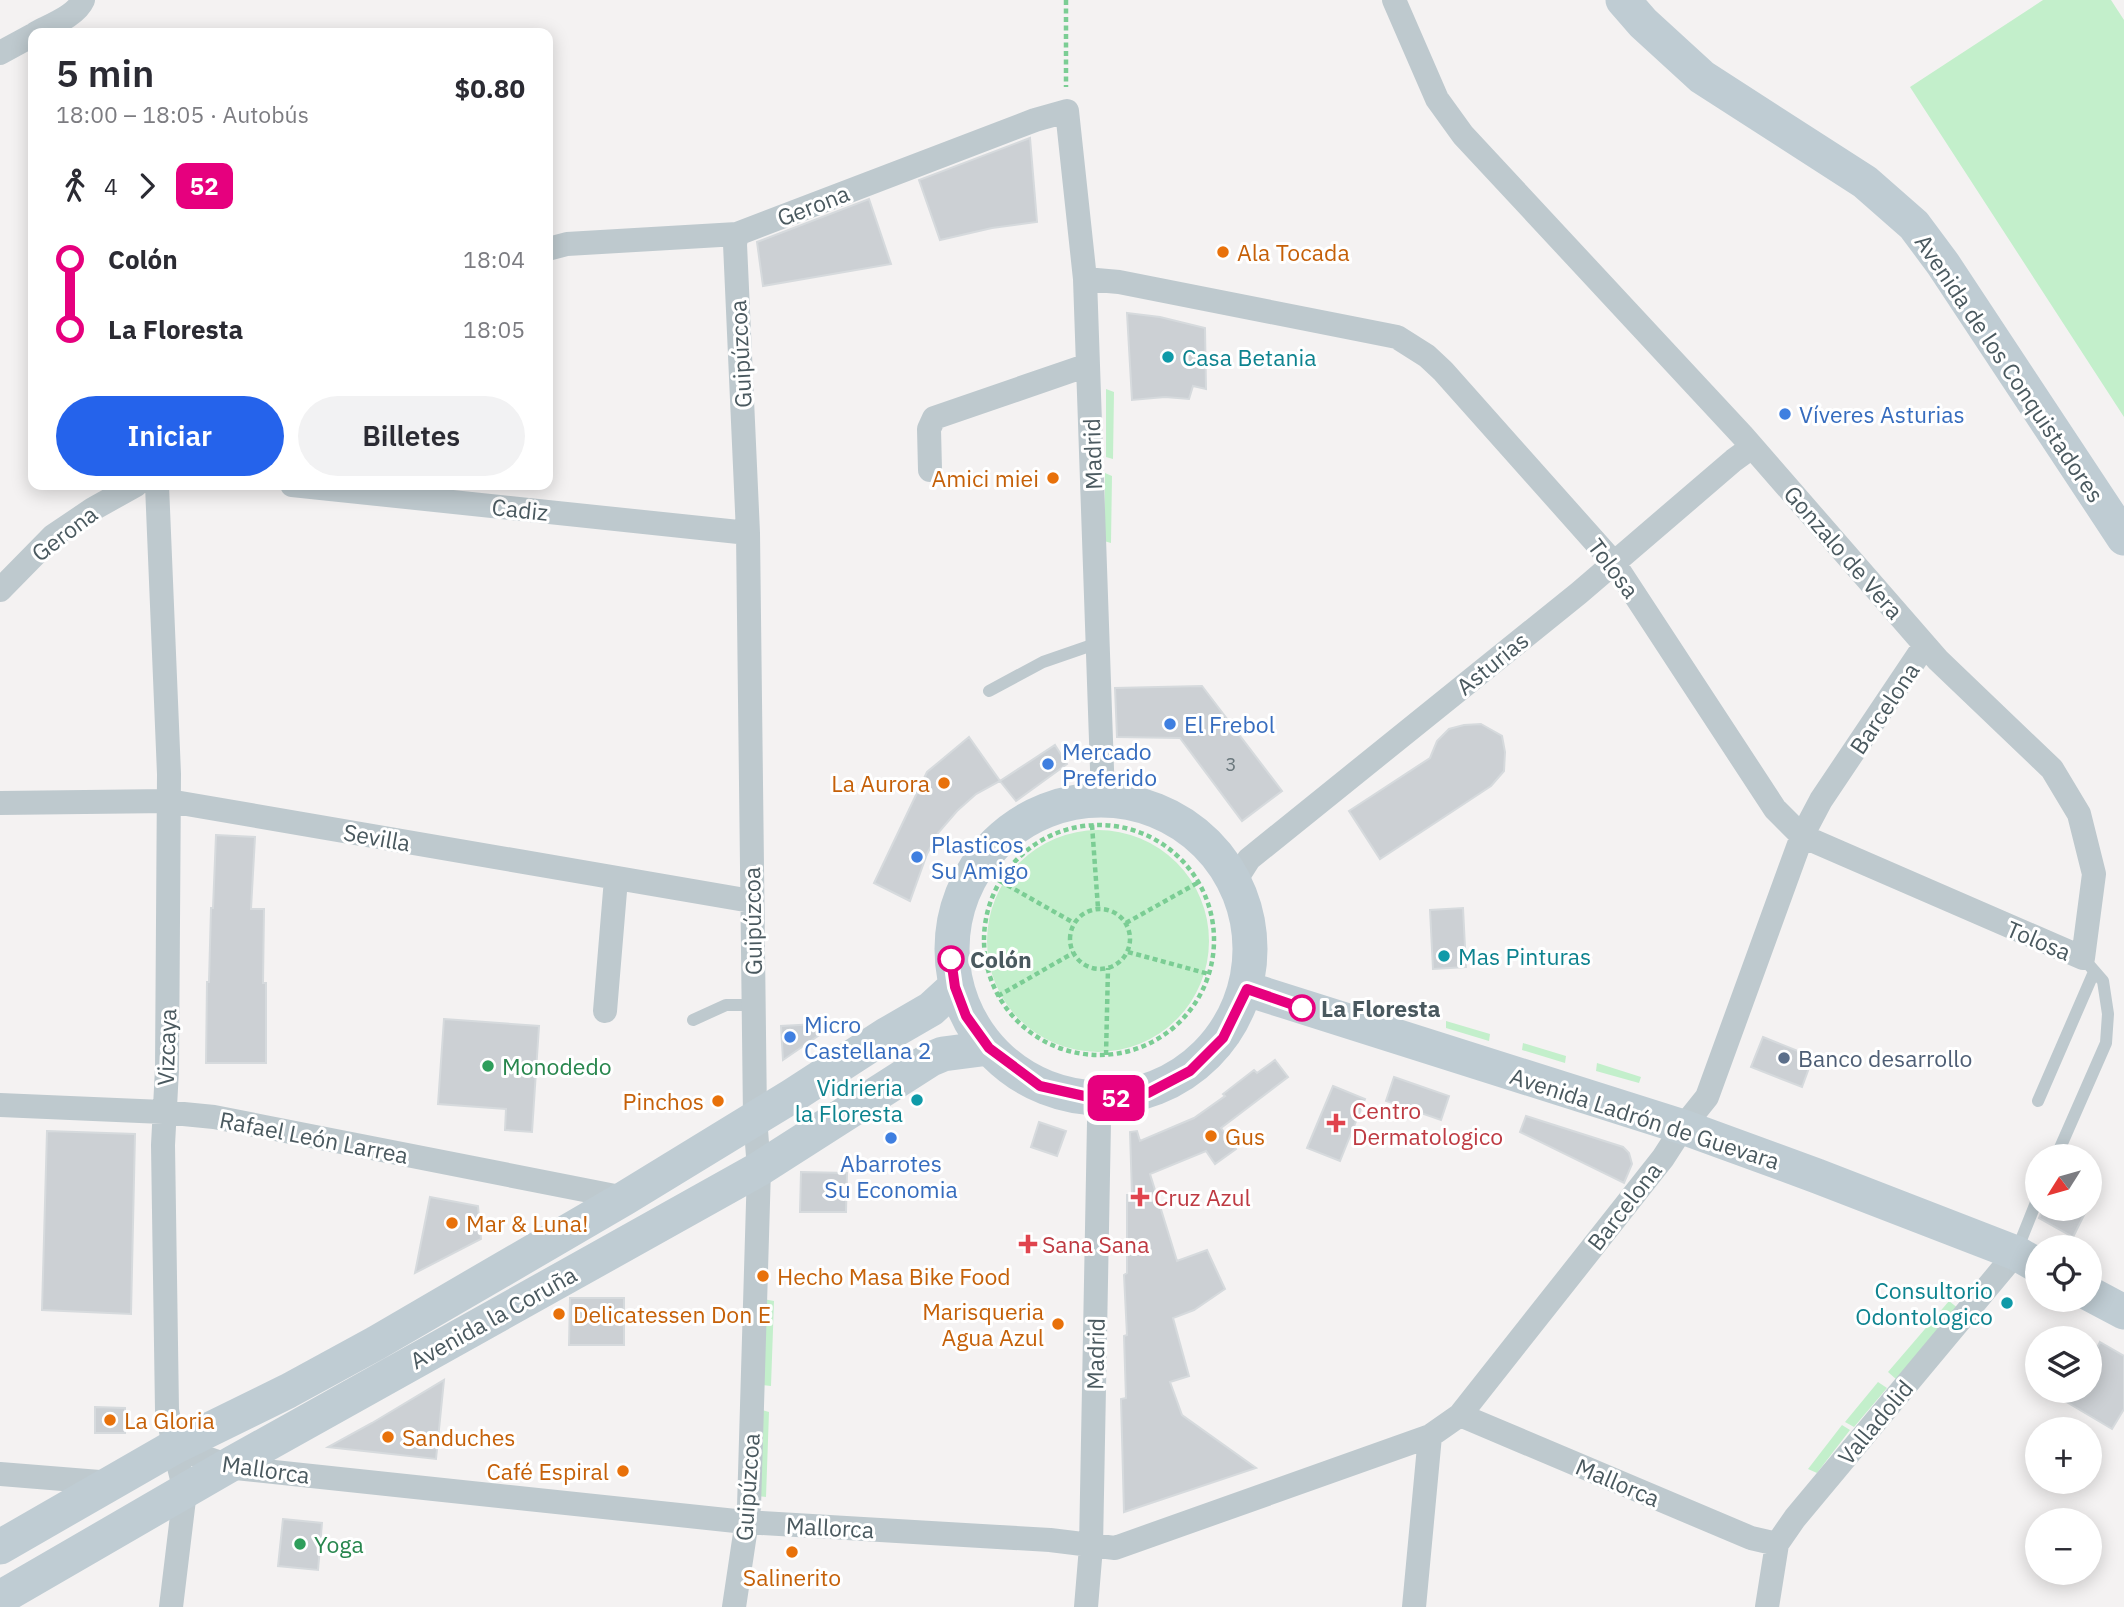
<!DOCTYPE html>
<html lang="es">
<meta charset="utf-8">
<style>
:root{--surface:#fff;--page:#f2f2f3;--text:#2b2b33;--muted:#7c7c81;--accent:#2563eb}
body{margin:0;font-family:"IBM Plex Sans",sans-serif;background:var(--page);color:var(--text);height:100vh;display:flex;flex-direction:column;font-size:26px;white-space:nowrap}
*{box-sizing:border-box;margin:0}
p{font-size:23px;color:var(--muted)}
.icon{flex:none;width:38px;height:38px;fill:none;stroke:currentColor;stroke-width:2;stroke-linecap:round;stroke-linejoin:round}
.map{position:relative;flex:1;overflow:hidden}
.drawer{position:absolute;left:28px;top:28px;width:525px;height:462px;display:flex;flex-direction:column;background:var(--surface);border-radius:14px;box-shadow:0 4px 18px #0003}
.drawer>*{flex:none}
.badge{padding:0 14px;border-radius:10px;font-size:24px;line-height:46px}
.needle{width:46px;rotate:233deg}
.buttons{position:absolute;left:2025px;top:1144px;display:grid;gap:14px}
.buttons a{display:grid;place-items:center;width:77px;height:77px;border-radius:50%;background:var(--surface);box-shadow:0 4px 18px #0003;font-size:35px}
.map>.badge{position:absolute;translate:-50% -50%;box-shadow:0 0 0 4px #fff}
.legs{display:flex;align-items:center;gap:10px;height:77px;padding:0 28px;font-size:23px}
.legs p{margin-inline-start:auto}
.head{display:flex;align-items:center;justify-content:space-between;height:119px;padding:0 28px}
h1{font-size:38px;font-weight:600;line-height:52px}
.button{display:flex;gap:14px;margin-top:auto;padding:14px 28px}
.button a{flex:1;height:80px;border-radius:42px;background:var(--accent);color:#fff;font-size:28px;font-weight:600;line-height:80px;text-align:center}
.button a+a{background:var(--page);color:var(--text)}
ul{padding:0 28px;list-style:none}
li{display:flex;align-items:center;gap:24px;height:70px;font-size:26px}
li i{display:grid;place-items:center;width:10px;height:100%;margin:0 9px;background:currentColor}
li i::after{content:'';width:18px;height:18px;margin:-9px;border:5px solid;border-radius:50%;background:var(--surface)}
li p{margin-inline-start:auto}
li:first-child i{background:linear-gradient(#0000 50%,currentColor 0)}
li:last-child i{background:linear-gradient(currentColor 50%,#0000 0)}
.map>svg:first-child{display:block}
</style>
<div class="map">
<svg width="2124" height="1607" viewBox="0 0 2124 1607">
<rect width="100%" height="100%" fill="#f4f2f2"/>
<path fill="#c3efcb" d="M2043,0h68l13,20v397l-214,-330z
M1106,389l8,3 -1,67 -7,-2z
M1105,473l7,3 -1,67 -7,-2z
M987 941a111 111 0 1 1 222 0a111 111 0 1 1-222 0Z
M1446,1021l44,13 -1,7 -43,-13z
M1523,1043l43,13 -1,7 -43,-13z
M1597,1063l44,14 -2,6 -43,-12z
M763,1299l11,2 -3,85 -10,-1z
M1949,1301l10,8 -62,71 -9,-8z
M1878,1382l9,6 -33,39 -9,-5z
M758,1409l11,3 -3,85 -9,-1z
M1842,1425l8,5 -33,43 -9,-4z"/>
<path fill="#ccd0d4" stroke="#d6dadd" stroke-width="2" d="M1030,138l7,84 -45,6 -52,12 -21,-60z
M869,199l22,65 -128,22 -6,-44z
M1127,313l33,4 45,11 1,61 -13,-3 -4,13 -24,-2 -33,3z
M1202,686l80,105 -40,30 -62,-83 -63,-1 -2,-49z
M1481,724l21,12 3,16 -1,19 -13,15 -111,73 -31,-48 81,-53 7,-17 12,-12 15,-4z
M969,737l31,44 -24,13 -19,17 -19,22 -11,21 -17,47 -36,-18 53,-111z
M1055,745l12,19 -51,37 -16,-20z
M216,835l39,2 -4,72h13l-1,74h3v80h-60l1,-81h2l2,-74h2z
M1463,908l3,59 -33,2 -3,-59z
M444,1019l95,7 -7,106 -27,-2 1,-21 -68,-5z
M837,1023l-54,37 -2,-34z
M1763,1037l50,20 -11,30 -51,-20z
M1275,1060l13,17 -67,51 15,21 -21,15 -9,-13 -56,23 27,87 30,-11 18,39 -31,21 -21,8 16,58 -19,6 12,33 74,53 -132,44 -3,-113 5,-1 -2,-62 3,-1 -3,-60 3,-2v-78h5l-2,-63 7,-1 3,10 54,-23 31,-22 -2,-2 31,-24 3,3z
M1394,1077l55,19 -8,24 -55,-19z
M1333,1086l32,13 -25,62 -33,-13z
M1526,1116l97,31 6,6 3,11 -8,19 -104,-51z
M1039,1122l27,9 -9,25 -26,-9z
M47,1131l88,3 -4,180 -89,-4z
M801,1172l46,1 -1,39h-46z
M430,1197l48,9 3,33 -66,34z
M2043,1209h44l-14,28 -34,-19z
M570,1298h54v47h-55z
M2100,1342l24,14v53l-12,20 -64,-38h42v-30z
M444,1380l-8,79 -108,-12 44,-24z
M95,1407l30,1v25h-30z
M283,1519l39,4 -4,47 -40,-4z"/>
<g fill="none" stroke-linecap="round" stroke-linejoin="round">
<path stroke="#7bcd94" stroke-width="4.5" stroke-dasharray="5 3.5" stroke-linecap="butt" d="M1066,0v87
M1092,825l6,83
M984 940a115 115 0 1 1 230 0a115 115 0 1 1-230 0Z
M1000,881l74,42
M1070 939a30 30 0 1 1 60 0a30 30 0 1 1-60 0Z
M1126,923l73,-41
M1128,952l81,22
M998,996l75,-43
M1106,1055l2,-87"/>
<path stroke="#bec9ce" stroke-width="12" d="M989,691l54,-29 55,-19
M693,1020l33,-15h27
M2038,1101l56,-129
M2056,1157l50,-114 2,-29 -5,-33 -20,-23
M2017,1250l20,-50"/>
<path stroke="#bec9ce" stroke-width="24" d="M36,33c15,-8 40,-17 47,-33
M0,53l33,-18
M548,249l19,-5 170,-10 298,-114 32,-9 18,168 18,519
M1085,279l34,3 278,55 30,19 16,15 171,192 161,246 27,27 281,122 11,-84 -15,-60 -27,-45 -114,-109 -196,-225 -279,-300 -26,-36 -43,-99
M930,470l-1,-41 5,-11 154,-53
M157,485l12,289 -2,295 -4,76 4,265 7,37 11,44 -14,116
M292,485l456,48
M0,590l53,-54 40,-27 43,-24
M0,803l169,-2 582,100
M1235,881l14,-22 330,-266 155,-133 18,-13
M605,1011l11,-132
M0,1105l163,7 51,5 411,81
M1460,1415l291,123 26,6
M174,1447l62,21 509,54 305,18 65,8 315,-112 30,-21 203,-257 20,-31 24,-30 95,-261 19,-36 104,-155
M0,1474l112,9
M734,1607l15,-100 10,-338 -4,-52 -7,-584 -13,-289 2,-10
M1086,1607l5,-60 8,-425 3,-22
M1414,1607l16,-171
M1767,1607l10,-63 18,-26 221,-265"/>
<path stroke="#bfccd3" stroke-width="35" d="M1623,0l20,23 59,54 163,105 49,43 29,39 181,274
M952 949a149 149 0 1 1 298 0a149 149 0 1 1-298 0Z
M1247,989l436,138 134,49 199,77 21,12
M2090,1294l34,18
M0,1547l174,-100 114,-56 88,-48 249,-145 167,-102 94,-61 45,-26 24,-22
M0,1598l233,-135 526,-294 172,-110 12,-5 46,-6"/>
</g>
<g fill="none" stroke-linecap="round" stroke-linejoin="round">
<defs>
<path id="line-1" d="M951,959l4,28 11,29 23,32 51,38 62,14 46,-7 42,-22 33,-33 24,-49 55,19"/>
</defs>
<use href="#line-1" stroke="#fff" stroke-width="16"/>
<use href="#line-1" stroke="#e6007e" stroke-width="10"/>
</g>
<g fill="#e8710a" stroke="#fff" stroke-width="2.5">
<circle cx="1223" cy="252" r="7"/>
<circle cx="1053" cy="478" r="7"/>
<circle cx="944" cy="783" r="7"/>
<circle cx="718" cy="1101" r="7"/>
<circle cx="1211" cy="1136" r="7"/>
<circle cx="452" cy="1223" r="7"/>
<circle cx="763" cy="1276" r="7"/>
<circle cx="559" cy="1314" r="7"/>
<circle cx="1058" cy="1324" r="7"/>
<circle cx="110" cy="1420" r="7"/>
<circle cx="388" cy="1437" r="7"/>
<circle cx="623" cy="1471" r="7"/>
<circle cx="792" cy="1552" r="7"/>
</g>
<g fill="#0f9aa8" stroke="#fff" stroke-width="2.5">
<circle cx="1168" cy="357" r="7"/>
<circle cx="1444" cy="956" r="7"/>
<circle cx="917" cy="1100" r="7"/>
<circle cx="2007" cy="1303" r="7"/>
</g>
<g fill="#3f7fe0" stroke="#fff" stroke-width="2.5">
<circle cx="1785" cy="414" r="7"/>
<circle cx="1170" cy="724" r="7"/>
<circle cx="1048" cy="764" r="7"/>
<circle cx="917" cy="857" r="7"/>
<circle cx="790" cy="1037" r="7"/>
<circle cx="891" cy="1138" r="7"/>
</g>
<g fill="#fff" stroke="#e6007e" stroke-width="3.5">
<circle cx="951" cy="959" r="12"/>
<circle cx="1302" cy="1008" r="12"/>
</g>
<circle fill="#5c6f8a" stroke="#fff" stroke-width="2.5" cx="1784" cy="1058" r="7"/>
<g fill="#2e9e5b" stroke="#fff" stroke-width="2.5">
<circle cx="488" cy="1066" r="7"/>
<circle cx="300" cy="1544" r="7"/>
</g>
<g fill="#e0444e" stroke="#fff" stroke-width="2.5">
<path d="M1332.5 1112.5h7v7h7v7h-7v7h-7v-7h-7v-7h7z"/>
<path d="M1136.5 1186.5h7v7h7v7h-7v7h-7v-7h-7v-7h7z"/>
<path d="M1024.5 1233.5h7v7h7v7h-7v7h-7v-7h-7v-7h7z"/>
</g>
<g text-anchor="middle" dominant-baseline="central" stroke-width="6" stroke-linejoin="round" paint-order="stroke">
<g font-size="19" fill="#6a777c">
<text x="1231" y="764">3</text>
</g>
<g font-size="23" fill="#4a595f" stroke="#fff">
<text transform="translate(813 205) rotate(-21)">Gerona</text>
<text transform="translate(740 354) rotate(-93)">Guipúzcoa</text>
<text transform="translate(2010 368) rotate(56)">Avenida de los Conquistadores</text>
<text transform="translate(1092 454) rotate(-92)">Madrid</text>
<text transform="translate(520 509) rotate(6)">Cadiz</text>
<text transform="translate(64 533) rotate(-37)">Gerona</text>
<text transform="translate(1844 552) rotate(49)">Gonzalo de Vera</text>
<text transform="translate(1614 568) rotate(53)">Tolosa</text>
<text transform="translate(1492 663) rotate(-39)">Asturias</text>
<text transform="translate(1884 708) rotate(-56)">Barcelona</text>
<text transform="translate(377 837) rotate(10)">Sevilla</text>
<text transform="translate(752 921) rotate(-91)">Guipúzcoa</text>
<text transform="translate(2039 940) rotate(23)">Tolosa</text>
<text transform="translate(166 1047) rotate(-88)">Vizcaya</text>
<text transform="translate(1645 1118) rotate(18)">Avenida Ladrón de Guevara</text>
<text transform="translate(314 1137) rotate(11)">Rafael León Larrea</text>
<text transform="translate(1624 1206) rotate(-52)">Barcelona</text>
<text transform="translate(493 1317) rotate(-29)">Avenida la Coruña</text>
<text transform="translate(1095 1354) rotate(-89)">Madrid</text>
<text transform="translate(1875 1422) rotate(-50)">Valladolid</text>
<text transform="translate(266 1469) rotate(8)">Mallorca</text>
<text transform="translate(1618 1482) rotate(23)">Mallorca</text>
<text transform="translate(747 1487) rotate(-86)">Guipúzcoa</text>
<text transform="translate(830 1527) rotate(3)">Mallorca</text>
</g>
<g font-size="23" fill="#c56008" stroke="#fff" text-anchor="start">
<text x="1237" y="252">Ala Tocada</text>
<text x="1039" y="478" text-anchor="end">Amici miei</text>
<text x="930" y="783" text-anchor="end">La Aurora</text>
<text x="704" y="1101" text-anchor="end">Pinchos</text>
<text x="1225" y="1136">Gus</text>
<text x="466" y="1223">Mar &amp; Luna!</text>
<text x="777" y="1276">Hecho Masa Bike Food</text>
<text x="1044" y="1311" text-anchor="end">Marisqueria<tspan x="1044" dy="26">Agua Azul</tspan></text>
<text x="573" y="1314">Delicatessen Don E</text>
<text x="124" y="1420">La Gloria</text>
<text x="402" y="1437">Sanduches</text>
<text x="609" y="1471" text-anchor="end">Café Espiral</text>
<text x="792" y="1577" text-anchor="middle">Salinerito</text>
</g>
<g font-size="23" fill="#0d838f" stroke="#fff" text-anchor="start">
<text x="1182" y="357">Casa Betania</text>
<text x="1458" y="956">Mas Pinturas</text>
<text x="903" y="1087" text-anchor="end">Vidrieria<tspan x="903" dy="26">la Floresta</tspan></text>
<text x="1993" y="1290" text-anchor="end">Consultorio<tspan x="1993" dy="26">Odontologico</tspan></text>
</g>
<g font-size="23" fill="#366cbe" stroke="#fff" text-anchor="start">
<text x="1799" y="414">Víveres Asturias</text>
<text x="1184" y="724">El Frebol</text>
<text x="1062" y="751">Mercado<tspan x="1062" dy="26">Preferido</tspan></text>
<text x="931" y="844">Plasticos<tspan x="931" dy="26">Su Amigo</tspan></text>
<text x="804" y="1024">Micro<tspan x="804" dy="26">Castellana 2</tspan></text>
<text x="891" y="1163" text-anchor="middle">Abarrotes<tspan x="891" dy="26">Su Economia</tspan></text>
</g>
<g font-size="23" font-weight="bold" fill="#4a595f" stroke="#fff" text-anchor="start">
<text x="970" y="959">Colón</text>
<text x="1321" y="1008">La Floresta</text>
</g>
<g font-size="23" fill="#4e5e75" stroke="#fff" text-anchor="start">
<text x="1798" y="1058">Banco desarrollo</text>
</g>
<g font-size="23" fill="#27864d" stroke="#fff" text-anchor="start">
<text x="502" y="1066">Monodedo</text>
<text x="314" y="1544">Yoga</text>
</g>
<g font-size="23" fill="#be3a42" stroke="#fff" text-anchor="start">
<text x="1352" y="1110">Centro<tspan x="1352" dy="26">Dermatologico</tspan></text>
<text x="1154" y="1197">Cruz Azul</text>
<text x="1042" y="1244">Sana Sana</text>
</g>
</g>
</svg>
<div class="buttons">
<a><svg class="needle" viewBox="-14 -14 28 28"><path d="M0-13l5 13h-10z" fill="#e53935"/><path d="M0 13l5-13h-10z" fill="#7c7c81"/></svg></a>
<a><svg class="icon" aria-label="locate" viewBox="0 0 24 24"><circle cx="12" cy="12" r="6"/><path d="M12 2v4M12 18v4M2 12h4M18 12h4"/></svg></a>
<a><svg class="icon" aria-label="layers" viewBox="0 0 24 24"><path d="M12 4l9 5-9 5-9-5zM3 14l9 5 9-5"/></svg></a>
<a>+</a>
<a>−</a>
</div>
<b class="badge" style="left:1116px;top:1098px;background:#e6007e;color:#fff">52</b>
<section class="drawer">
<div class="head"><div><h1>5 min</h1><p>18:00 – 18:05 · Autobús</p></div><b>$0.80</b></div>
<div class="legs"><svg class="icon" aria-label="walk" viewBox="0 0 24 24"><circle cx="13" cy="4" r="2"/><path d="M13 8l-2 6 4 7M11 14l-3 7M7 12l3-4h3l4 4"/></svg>4<svg class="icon" aria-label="forward" viewBox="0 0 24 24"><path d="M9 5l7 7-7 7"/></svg><b class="badge" style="background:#e6007e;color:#fff">52</b></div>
<ul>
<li><i style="color:#e6007e"></i><b>Colón</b><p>18:04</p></li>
<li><i style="color:#e6007e"></i><b>La Floresta</b><p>18:05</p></li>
</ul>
<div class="button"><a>Iniciar</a><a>Billetes</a></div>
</section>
</div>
